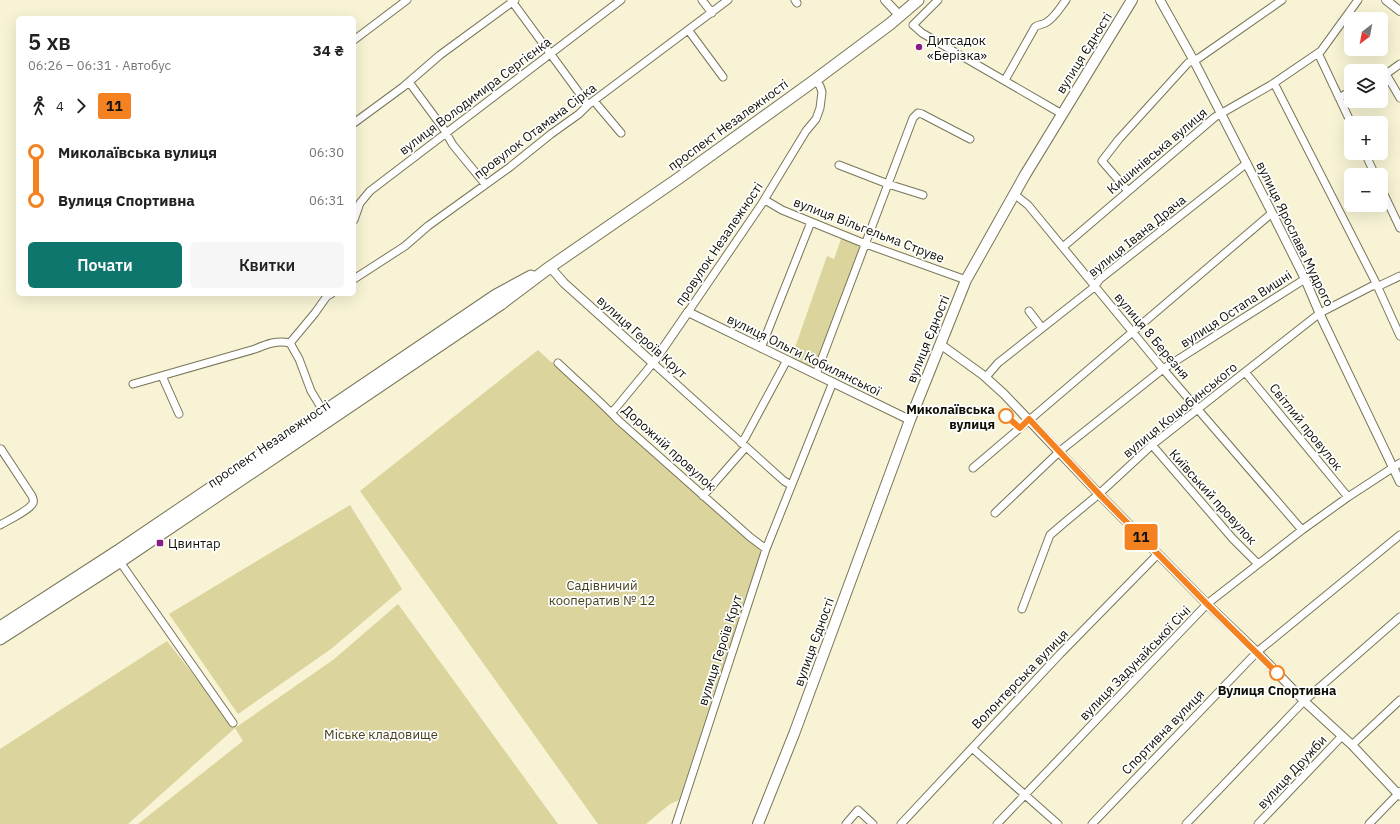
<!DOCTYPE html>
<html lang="uk">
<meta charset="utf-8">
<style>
:root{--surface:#fff;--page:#f6f6f6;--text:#222;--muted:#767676;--accent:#0f766e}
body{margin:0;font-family:"IBM Plex Sans",sans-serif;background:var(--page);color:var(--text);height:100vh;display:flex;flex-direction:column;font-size:15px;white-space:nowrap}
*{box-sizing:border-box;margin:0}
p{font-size:13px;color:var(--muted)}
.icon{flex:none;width:22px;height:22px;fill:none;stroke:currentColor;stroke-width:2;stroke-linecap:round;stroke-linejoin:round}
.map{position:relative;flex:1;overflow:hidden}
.drawer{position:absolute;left:16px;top:16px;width:340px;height:280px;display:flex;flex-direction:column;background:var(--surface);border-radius:6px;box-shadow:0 4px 16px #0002}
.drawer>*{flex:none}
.badge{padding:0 8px;border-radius:3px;font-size:14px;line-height:26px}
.needle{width:26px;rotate:212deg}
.fabs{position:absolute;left:1344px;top:12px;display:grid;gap:8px}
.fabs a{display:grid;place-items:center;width:44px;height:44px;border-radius:6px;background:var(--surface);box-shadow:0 4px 16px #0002;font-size:20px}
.map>.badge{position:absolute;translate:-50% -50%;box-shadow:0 0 0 2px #fff}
.legs{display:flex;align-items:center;gap:6px;height:44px;padding:0 12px;font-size:13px}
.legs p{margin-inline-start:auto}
.head{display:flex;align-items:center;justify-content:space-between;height:68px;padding:0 12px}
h1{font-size:22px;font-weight:600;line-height:30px}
.primary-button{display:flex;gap:8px;margin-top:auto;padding:8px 12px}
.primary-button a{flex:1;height:46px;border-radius:6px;background:var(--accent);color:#fff;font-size:16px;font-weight:600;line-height:46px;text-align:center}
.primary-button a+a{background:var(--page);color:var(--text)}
ul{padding:0 12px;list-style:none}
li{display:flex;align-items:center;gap:14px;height:48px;font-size:15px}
li i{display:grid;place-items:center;width:6px;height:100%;margin:0 5px;background:currentColor}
li i::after{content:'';width:10px;height:10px;margin:-5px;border:3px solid;border-radius:50%;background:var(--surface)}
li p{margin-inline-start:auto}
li:first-child i{background:linear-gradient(#0000 50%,currentColor 0)}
li:last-child i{background:linear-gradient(currentColor 50%,#0000 0)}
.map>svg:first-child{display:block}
</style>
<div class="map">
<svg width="1400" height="824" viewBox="0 0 1400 824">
<rect width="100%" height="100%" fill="#f7f3d4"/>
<path fill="#dbd49c" d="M842,236l16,8 3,5 -44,121 -26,-11 36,-103 7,3z
M538,350l13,12 5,1 204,187v4l-81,246 -9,4 -24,20h-48l-238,-333z
M350,505l52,84 -71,60 -93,65 -69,-100z
M398,604l160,220h-420l105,-83 -8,-13 -107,96h-128v-75l167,-108 68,87 98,-68z"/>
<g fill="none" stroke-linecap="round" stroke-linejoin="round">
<defs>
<path id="minor" d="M511,0l77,105
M702,0l10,13
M795,0l2,3
M938,0l-25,25 9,8 140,81
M689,31l34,46
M354,40l53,-40
M1318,53l33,70
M1386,74l14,24
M1386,74l14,-10
M1005,80l30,-53c4,-3 8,-2 12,-5 8,-5 13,-14 19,-22
M409,82l34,46 10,17 32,39
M1274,83l101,198 25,55
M1339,98l12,-7
M594,101l27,32
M354,123l49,-36 37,-32 75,-55
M1365,153l10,22
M839,165l49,19 35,11
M1381,188l19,40
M1128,191l-26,-30 17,-22 69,-76 11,-5 83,-58
M1014,194l14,11 135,164 139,161
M765,200l17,10 81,33 103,37
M354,220l6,-17 10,-12 251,-191
M1063,247l152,-130 56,-32 50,-34 37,-51
M354,279l51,-33 23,-20 82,-59 41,-33 28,-20 9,-9 140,-105
M1029,311l13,17
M688,312l73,-107 45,-74 10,-12 4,-11 2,-16 -2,-6 -5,-6
M290,343l9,16 12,32 14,23
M290,343l25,-30 12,-17 4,-2
M761,348l50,-126
M558,363c20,19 41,37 60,57l132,117 16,12
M1245,372l103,125
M816,374l97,-256 5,-5 4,1 48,25
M162,376l17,38
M986,377l12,-14 95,-75 7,-9 147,-116
M133,384l122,-35c12,-5 22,-9 35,-6
M611,412l4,-3 38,-46 131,118 7,4
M741,443l4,-5 42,-78
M1152,445l81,94 25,25
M0,450l1,-1 31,47c1,3 2,4 1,7 -3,7 -26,18 -33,22
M973,468l299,-255
M703,496l43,-49
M995,513l65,-62 103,-82 142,-90
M118,559l115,164
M1022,609l28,-74 14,-12 35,-29 53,-49 168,-132 52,-27 9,-1 19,-9
M1352,745l48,-45
M972,748l86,76
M676,824l90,-275 67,-167
M846,824l12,-14 15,14
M901,824l159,-170 98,-100
M997,824l210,-220 95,-74 46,-33 52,-34
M1092,824l165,-172 143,-117
M1186,824l118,-123 96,-84
M1258,824l84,-88
M1369,824l29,-30 2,2"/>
<path id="tertiary" d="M885,0l15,16
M1160,0l34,61 78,152 33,66 17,40 78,163
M1386,0l14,11
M550,267l14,16 89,80 35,-51 222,108
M940,344l43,31 21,19 95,100 108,110 50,48 47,49 48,44 46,49 2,-2"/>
<path id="secondary" d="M758,824l36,-90 116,-314 56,-140 59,-105 107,-175"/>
<path id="primary" d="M0,627l119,-77 377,-255 35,-19
M0,639l124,-80 377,-255 49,-37 129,-89 136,-98 75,-56 28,-24"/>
</defs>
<use href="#minor" stroke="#787559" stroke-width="9"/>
<use href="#tertiary" stroke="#787559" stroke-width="10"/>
<use href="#secondary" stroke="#787559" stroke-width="12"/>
<use href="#primary" stroke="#787559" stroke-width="13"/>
<use href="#minor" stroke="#fff" stroke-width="7"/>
<use href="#tertiary" stroke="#fff" stroke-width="8"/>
<use href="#secondary" stroke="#fff" stroke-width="10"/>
<use href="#primary" stroke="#fff" stroke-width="11"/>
</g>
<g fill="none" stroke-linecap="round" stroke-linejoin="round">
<defs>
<path id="line-1" d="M1006,416l14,12 9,-9 70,75 108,110 70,69"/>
</defs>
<use href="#line-1" stroke="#fff" stroke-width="9"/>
<use href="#line-1" stroke="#f58220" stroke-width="6"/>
</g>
<g fill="#871e86" stroke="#fff" stroke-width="1.5">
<circle cx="919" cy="47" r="4"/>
<rect x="156" y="539" width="8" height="8" rx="2"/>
</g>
<g fill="#fff" stroke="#f58220" stroke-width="2">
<circle cx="1006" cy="416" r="7"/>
<circle cx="1277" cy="673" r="7"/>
</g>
<g text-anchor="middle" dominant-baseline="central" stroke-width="3.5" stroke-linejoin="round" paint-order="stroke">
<g font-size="13" fill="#111006" stroke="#fff" text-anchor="start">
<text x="927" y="40">Дитсадок<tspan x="927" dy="15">«Берізка»</tspan></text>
<text x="168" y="543">Цвинтар</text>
</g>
<g font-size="13" fill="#111006" stroke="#fff">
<text transform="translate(1084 53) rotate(-58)">вулиця Єдності</text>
<text transform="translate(475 96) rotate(-37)">вулиця Володимира Сергієнка</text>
<text transform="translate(728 125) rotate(-36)">проспект Незалежності</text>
<text transform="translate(535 131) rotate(-37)">провулок Отамана Сірка</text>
<text transform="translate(1157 151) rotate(-40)">Кишинівська вулиця</text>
<text transform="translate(869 230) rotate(21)">вулиця Вільгельма Струве</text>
<text transform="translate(1295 234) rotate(64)">вулиця Ярослава Мудрого</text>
<text transform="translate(1137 236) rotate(-39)">вулиця Івана Драча</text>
<text transform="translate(719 244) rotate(-56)">провулок Незалежності</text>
<text transform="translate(1236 309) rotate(-33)">вулиця Остапа Вишні</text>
<text transform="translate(1152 336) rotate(50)">вулиця 8 Березня</text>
<text transform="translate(642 337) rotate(42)">вулиця Героїв Крут</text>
<text transform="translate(928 339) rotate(-68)">вулиця Єдності</text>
<text transform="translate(804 355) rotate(26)">вулиця Ольги Кобилянської</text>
<text transform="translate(1180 410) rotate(-39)">вулиця Коцюбинського</text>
<text transform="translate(1306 427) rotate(51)">Світлий провулок</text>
<text transform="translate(269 444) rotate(-34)">проспект Незалежності</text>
<text transform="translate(669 448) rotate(42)">Дорожній провулок</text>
<text transform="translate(1213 497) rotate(48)">Київський провулок</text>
<text transform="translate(814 642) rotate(-70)">вулиця Єдності</text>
<text transform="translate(720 650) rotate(-72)">вулиця Героїв Крут</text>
<text transform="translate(1135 663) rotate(-46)">вулиця Задунайської Січі</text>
<text transform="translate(1020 679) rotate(-46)">Волонтерська вулиця</text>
<text transform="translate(1163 732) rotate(-46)">Спортивна вулиця</text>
<text transform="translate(1292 772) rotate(-47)">вулиця Дружби</text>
</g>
<g font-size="13" font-weight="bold" fill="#111006" stroke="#fff" text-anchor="end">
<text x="995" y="409">Миколаївська<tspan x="995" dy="15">вулиця</tspan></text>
<text x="1277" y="690" text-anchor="middle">Вулиця Спортивна</text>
</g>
<g font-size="13" fill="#46411d" stroke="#fff">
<text x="602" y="585">Садівничий<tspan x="602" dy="15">кооператив № 12</tspan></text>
<text x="381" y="734">Міське кладовище</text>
</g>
</g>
</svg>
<div class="fabs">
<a><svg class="needle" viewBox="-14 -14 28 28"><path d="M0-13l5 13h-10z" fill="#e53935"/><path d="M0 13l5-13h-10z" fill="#767676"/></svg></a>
<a><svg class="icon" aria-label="layers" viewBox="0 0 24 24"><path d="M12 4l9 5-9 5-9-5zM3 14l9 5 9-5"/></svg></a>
<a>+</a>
<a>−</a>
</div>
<b class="badge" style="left:1141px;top:537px;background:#f58220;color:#111">11</b>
<section class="drawer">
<div class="head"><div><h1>5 хв</h1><p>06:26 – 06:31 · Автобус</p></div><b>34 ₴</b></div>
<div class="legs"><svg class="icon" aria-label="walk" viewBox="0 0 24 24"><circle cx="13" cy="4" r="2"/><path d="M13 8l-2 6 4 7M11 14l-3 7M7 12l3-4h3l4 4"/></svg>4<svg class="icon" aria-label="forward" viewBox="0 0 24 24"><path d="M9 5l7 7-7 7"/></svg><b class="badge" style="background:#f58220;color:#111">11</b></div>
<ul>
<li><i style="color:#f58220"></i><b>Миколаївська вулиця</b><p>06:30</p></li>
<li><i style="color:#f58220"></i><b>Вулиця Спортивна</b><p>06:31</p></li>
</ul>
<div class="primary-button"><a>Почати</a><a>Квитки</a></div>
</section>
</div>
